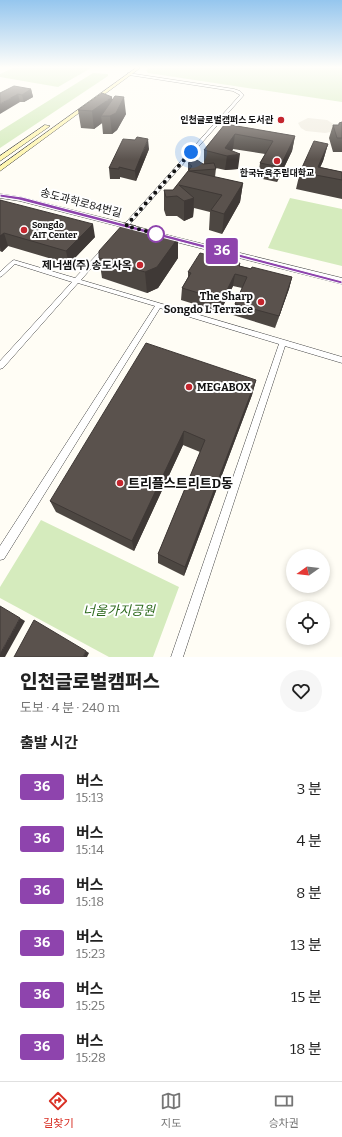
<!DOCTYPE html>
<html lang="ko">
<meta charset="utf-8">
<style>
:root{--surface:#fff;--page:#f6f6f6;--text:#222;--muted:#767676;--line:#e0e0e0;--accent:#d93025}
body{margin:0;font-family:Bitter,"Noto Sans KR",serif;background:var(--page);color:var(--text);height:100vh;display:flex;flex-direction:column;font-size:15px;white-space:nowrap}
*{box-sizing:border-box;margin:0}
p{font-size:13px;color:var(--muted)}
.icon{flex:none;width:22px;height:22px;fill:none;stroke:currentColor;stroke-width:2;stroke-linecap:round;stroke-linejoin:round}
.map{position:relative;height:657px;overflow:hidden}
.side{display:flex;flex-direction:column;background:var(--surface);flex:1}
.side>*{flex:none}
.badge{padding:0 8px;border-radius:3px;font-size:14px;line-height:26px}
.needle{width:26px;rotate:256deg}
.buttons{position:absolute;left:286px;top:549px;display:grid;gap:8px}
.buttons a{display:grid;place-items:center;width:44px;height:44px;border-radius:50%;background:var(--surface);box-shadow:0 2px 6px #0003;font-size:20px}
.you{position:absolute;width:20px;height:20px;margin:-10px;border:3px solid #fff;border-radius:50%;background:#1a73e8;box-shadow:0 0 0 6px #1a73e833}
.map>.badge{position:absolute;translate:-50% -50%;box-shadow:0 0 0 2px #fff}
h2{padding:0 20px;font-size:15px;line-height:36px}
.round{display:grid;place-items:center;flex:none;width:42px;height:42px;border-radius:21px;background:var(--page)}
.headline{display:flex;align-items:center;justify-content:space-between;height:68px;padding:0 20px}
h1{font-size:19px;font-weight:800;line-height:30px}
ul{padding:0;list-style:none}
li{display:flex;align-items:center;gap:12px;height:52px;padding:0 20px}
li div{flex:1}
li b{display:block;font-size:15px}
li em{font-style:normal}
li .badge{min-width:44px;font-weight:700;text-align:center}
.tabs{display:flex;justify-content:space-around;align-items:center;height:56px;border-top:1px solid var(--line);background:var(--surface);font-size:11px;color:var(--muted)}
.tabs a{display:grid;justify-items:center;gap:2px}
.tabs .current{color:var(--accent)}
.map>svg:first-child{display:block}
</style>
<div class="map">
<svg width="342" height="657" viewBox="0 0 342 657">
<rect width="100%" height="100%" fill="#fffdf5"/>
<path fill="#d5ebbd" d="M13,68h78l-33,19 -58,-10v-3z
M150,68h192v34l-194,-29 -2,-3z
M93,73l15,1v2l-108,72v-17z
M290,198l52,11v57l-74,-18z
M41,520l138,67 -26,70h-44l-109,-59v-11z"/>
<path fill="#f1ede2" d="M308,118l19,2 8,5 1,3 -5,4 -6,1 -19,-2 -5,-3 -3,-5z"/>
<g fill="none" stroke-linecap="round" stroke-linejoin="round">
<defs>
<path id="minor" d="M128,73l106,16 6,2 4,4 -120,136h-4v-2l120,-134 -7,-4 -104,-16z
M106,246l3,2 -1,1 -27,31 261,77v6l-57,-17 -102,311h-12l108,-313 -119,-36 -156,251 -4,1v-14l155,-240 -77,-23 -75,85 -3,1v-8l72,-79 -57,-18 -13,12 -2,1v-5l12,-11 2,-1 61,18 29,-31z"/>
<path id="tertiary" d="M0,194l20,3 116,29 1,2 -4,2 -113,-29 -20,-3z
M164,235h3l175,43v6l-178,-45z"/>
<path id="secondary" d="M136,68h4l-140,103v-5z
M45,125l5,1 -50,35v-5z"/>
</defs>
<use href="#minor" stroke="#444" stroke-width="1"/>
<use href="#tertiary" stroke="#444" stroke-width="1"/>
<use href="#secondary" stroke="#333" stroke-width="1"/>
<use href="#minor" fill="#fff" fill-rule="evenodd"/>
<use href="#tertiary" fill="#fff" fill-rule="evenodd"/>
<use href="#secondary" fill="#fff6b0" fill-rule="evenodd"/>
</g>
<path fill="#4d4742" d="M31,89l2,8 -9,5h-4l-20,-9z
M112,100l14,14 -9,16 -5,4h-9l-1,-11 -8,6 -13,-1 -3,-18z
M342,122v30h-9l-4,-14 4,-13h5z
M225,124l70,12 -3,15 -15,31 -19,-4 2,-15 5,-9 -32,-5 -1,2 6,18 -13,1 -9,-2 -1,9 28,6 -3,19 -18,32 -13,-4 1,-18 -16,-4 -1,9 -9,4 -7,-5h-11l-2,-6v-20h9l15,-18v-9l16,1v-14z
M328,144l-5,17 -3,6 22,5v27l-46,-10 4,-17z
M149,149l-13,32 -16,-4v2h-10l-1,-11z
M0,200l95,37 -26,27 -61,-18 -6,6 -2,-1z
M178,238v20l-20,30 -11,5 -45,-15 -3,-20z
M240,263v3l52,11 -3,12 -14,39 -42,-13 2,-11 7,-16 -9,-2 -13,26 -39,-12 1,-12 6,-11v-5z
M256,380l-4,15 -68,181 -26,-13v-9l42,-102 -17,-7 -49,106 -78,-39 -6,-11z"/>
<path fill="#3f3936" d="M31,89l2,8 -9,5 -2,-7z
M18,94l2,8 -20,12v-10z
M112,97l1,17 -12,2 1,7 -8,6 -2,-18z
M124,97l2,17 -9,16 -5,4 -2,-18z
M235,134l-2,15 -4,6 11,-1 -2,15 -13,1 2,-14 -2,-8z
M295,136l-3,15 -15,31 3,-15z
M148,139l1,10 -13,32 -1,-10z
M328,144l-5,17 -6,14 1,-8z
M243,183l-3,19 -18,32 2,-20z
M194,198l-1,19 -9,4v-20z
M93,224l2,13 -26,27 -3,-13z
M4,233l4,13 -6,6 -2,-5v-11z
M178,238v20l-20,30 -11,5 -2,-21z
M235,274l-2,12 -13,26 2,-12z
M292,277l-3,12 -14,39z
M256,380l-4,15 -68,181 1,-9z
M184,431l-1,14 -49,106 -2,-10z
M20,618l5,3 -20,36h-5v-3z
M86,651l3,2 -2,4h-4z"/>
<path fill="#5a524d" stroke="#3f3936" d="M14,86l17,3 -9,6 -4,-1 -18,10v-11z
M102,93l10,4 -20,14 -14,-1z
M115,96l9,1 -8,16 -6,3h-9z
M342,122v16h-5l-4,-13h6v-2z
M225,124l70,12 -15,31 -20,-4 13,-22 -38,-7 -10,14 15,6 -13,2 -23,-6z
M137,137l11,2 -13,32 -16,-4v2l-10,-1 14,-29 12,1z
M314,141l14,3 -10,23 24,5v8l-42,-8z
M197,160l6,4 11,-1 2,6 -27,2 54,12 -19,31 -13,-4 11,-15 -43,-10 15,13 -10,3 -7,-5 -11,1 -2,-7h9l19,-24 -4,-3z
M0,200l93,24 -27,27 -62,-18 -4,3z
M124,223l54,15 -21,29 -12,5 -46,-14v-7z
M200,253l40,10 -1,3 12,3 1,-2 40,10 -13,39 -44,-12 12,-27 -12,-3 -13,26 -40,-12 9,-15 -3,-1z
M146,343l110,37 -71,187 -27,-13 47,-114 -21,-9 -52,110 -82,-40z
M0,606l20,12 -20,36z
M34,620l52,31 -3,6h-69z"/>
<linearGradient id="sky" x2="0" y2="1"><stop stop-color="#95c6ee"/><stop offset="0.42" stop-color="#fffefa"/><stop offset="1" stop-color="#fffefa" stop-opacity="0"/></linearGradient>
<rect width="342" height="160" fill="url(#sky)"/>
<path fill="#8e44ad" stroke="#fff" d="M0,194l22,3 320,84v3l-323,-84 -19,-3z"/>
<g fill="none" stroke-linecap="round" stroke-linejoin="round">
<path stroke="#111" stroke-width="4" stroke-dasharray="0 7.2" d="M156,234h2l-32,-8 65,-74"/>
</g>
<g fill="#c4262e" stroke="#fff" stroke-width="1.5">
<circle cx="281" cy="120" r="4"/>
<circle cx="277" cy="161" r="4"/>
<circle cx="24" cy="230" r="4"/>
<circle cx="140" cy="265" r="4"/>
<circle cx="261" cy="302" r="4"/>
<circle cx="189" cy="387" r="4"/>
<circle cx="120" cy="483" r="4"/>
</g>
<circle fill="#fff" stroke="#8e44ad" stroke-width="2" cx="156" cy="234" r="8"/>
<g text-anchor="middle" dominant-baseline="central" stroke-width="4" stroke-linejoin="round" paint-order="stroke">
<g font-size="9" font-weight="bold" fill="#111" stroke="#fff" text-anchor="end">
<text x="273" y="120">인천글로벌캠퍼스 도서관</text>
<text x="277" y="173" text-anchor="middle">한국뉴욕주립대학교</text>
<text x="32" y="225" text-anchor="start">Songdo<tspan x="32" dy="10">AIT Center</tspan></text>
</g>
<g font-size="11" fill="#111" stroke="#fff">
<text transform="translate(81 203) rotate(15)">송도과학로84번길</text>
</g>
<g font-size="11" font-weight="bold" fill="#111" stroke="#fff" text-anchor="end">
<text x="132" y="265">제너샘(주) 송도사옥</text>
<text x="253" y="296">The Sharp<tspan x="253" dy="13">Songdo L Terrace</tspan></text>
<text x="197" y="387" text-anchor="start">MEGABOX</text>
</g>
<g font-size="13" font-weight="bold" fill="#111" stroke="#fff" text-anchor="start">
<text x="128" y="483">트리플스트리트D동</text>
</g>
<g font-size="13" font-style="italic" fill="#2f6b1f" stroke="#fff">
<text x="119" y="610">너울가지공원</text>
</g>
</g>
</svg>
<div class="buttons">
<a><svg class="needle" viewBox="-14 -14 28 28"><path d="M0-13l5 13h-10z" fill="#e53935"/><path d="M0 13l5-13h-10z" fill="#767676"/></svg></a>
<a><svg class="icon" aria-label="locate" viewBox="0 0 24 24"><circle cx="12" cy="12" r="6"/><path d="M12 2v4M12 18v4M2 12h4M18 12h4"/></svg></a>
</div>
<div class="you" style="left:191px;top:152px"></div>
<b class="badge" style="left:222px;top:251px;background:#8e44ad;color:#fff">36</b>
</div>
<section class="side">
<div class="headline"><div><h1>인천글로벌캠퍼스</h1><p>도보 · 4 분 · 240 m</p></div><a class="round"><svg class="icon" aria-label="heart" viewBox="0 0 24 24"><path d="M12 20l-8-8c-3-5 5-10 8-4 3-6 11-1 8 4z"/></svg></a></div>
<h2>출발 시간</h2>
<ul>
<li><span class="badge" style="background:#8e44ad;color:#fff">36</span><div><b>버스</b><p>15:13</p></div><em>3 분</em></li>
<li><span class="badge" style="background:#8e44ad;color:#fff">36</span><div><b>버스</b><p>15:14</p></div><em>4 분</em></li>
<li><span class="badge" style="background:#8e44ad;color:#fff">36</span><div><b>버스</b><p>15:18</p></div><em>8 분</em></li>
<li><span class="badge" style="background:#8e44ad;color:#fff">36</span><div><b>버스</b><p>15:23</p></div><em>13 분</em></li>
<li><span class="badge" style="background:#8e44ad;color:#fff">36</span><div><b>버스</b><p>15:25</p></div><em>15 분</em></li>
<li><span class="badge" style="background:#8e44ad;color:#fff">36</span><div><b>버스</b><p>15:28</p></div><em>18 분</em></li>
</ul>
</section>
<nav class="tabs">
<a class="current"><svg class="icon" aria-label="directions" viewBox="0 0 24 24"><path d="M12 3l9 9-9 9-9-9zM9 14v-3h6M13 9l2 2-2 2"/></svg>길찾기</a>
<a><svg class="icon" aria-label="map" viewBox="0 0 24 24"><path d="M3 6l6-2 6 2 6-2v14l-6 2-6-2-6 2zM9 4v14M15 6v14"/></svg>지도</a>
<a><svg class="icon" aria-label="tickets" viewBox="0 0 24 24"><path d="M3 7h18v10H3zM15 7v10"/></svg>승차권</a>
</nav>
